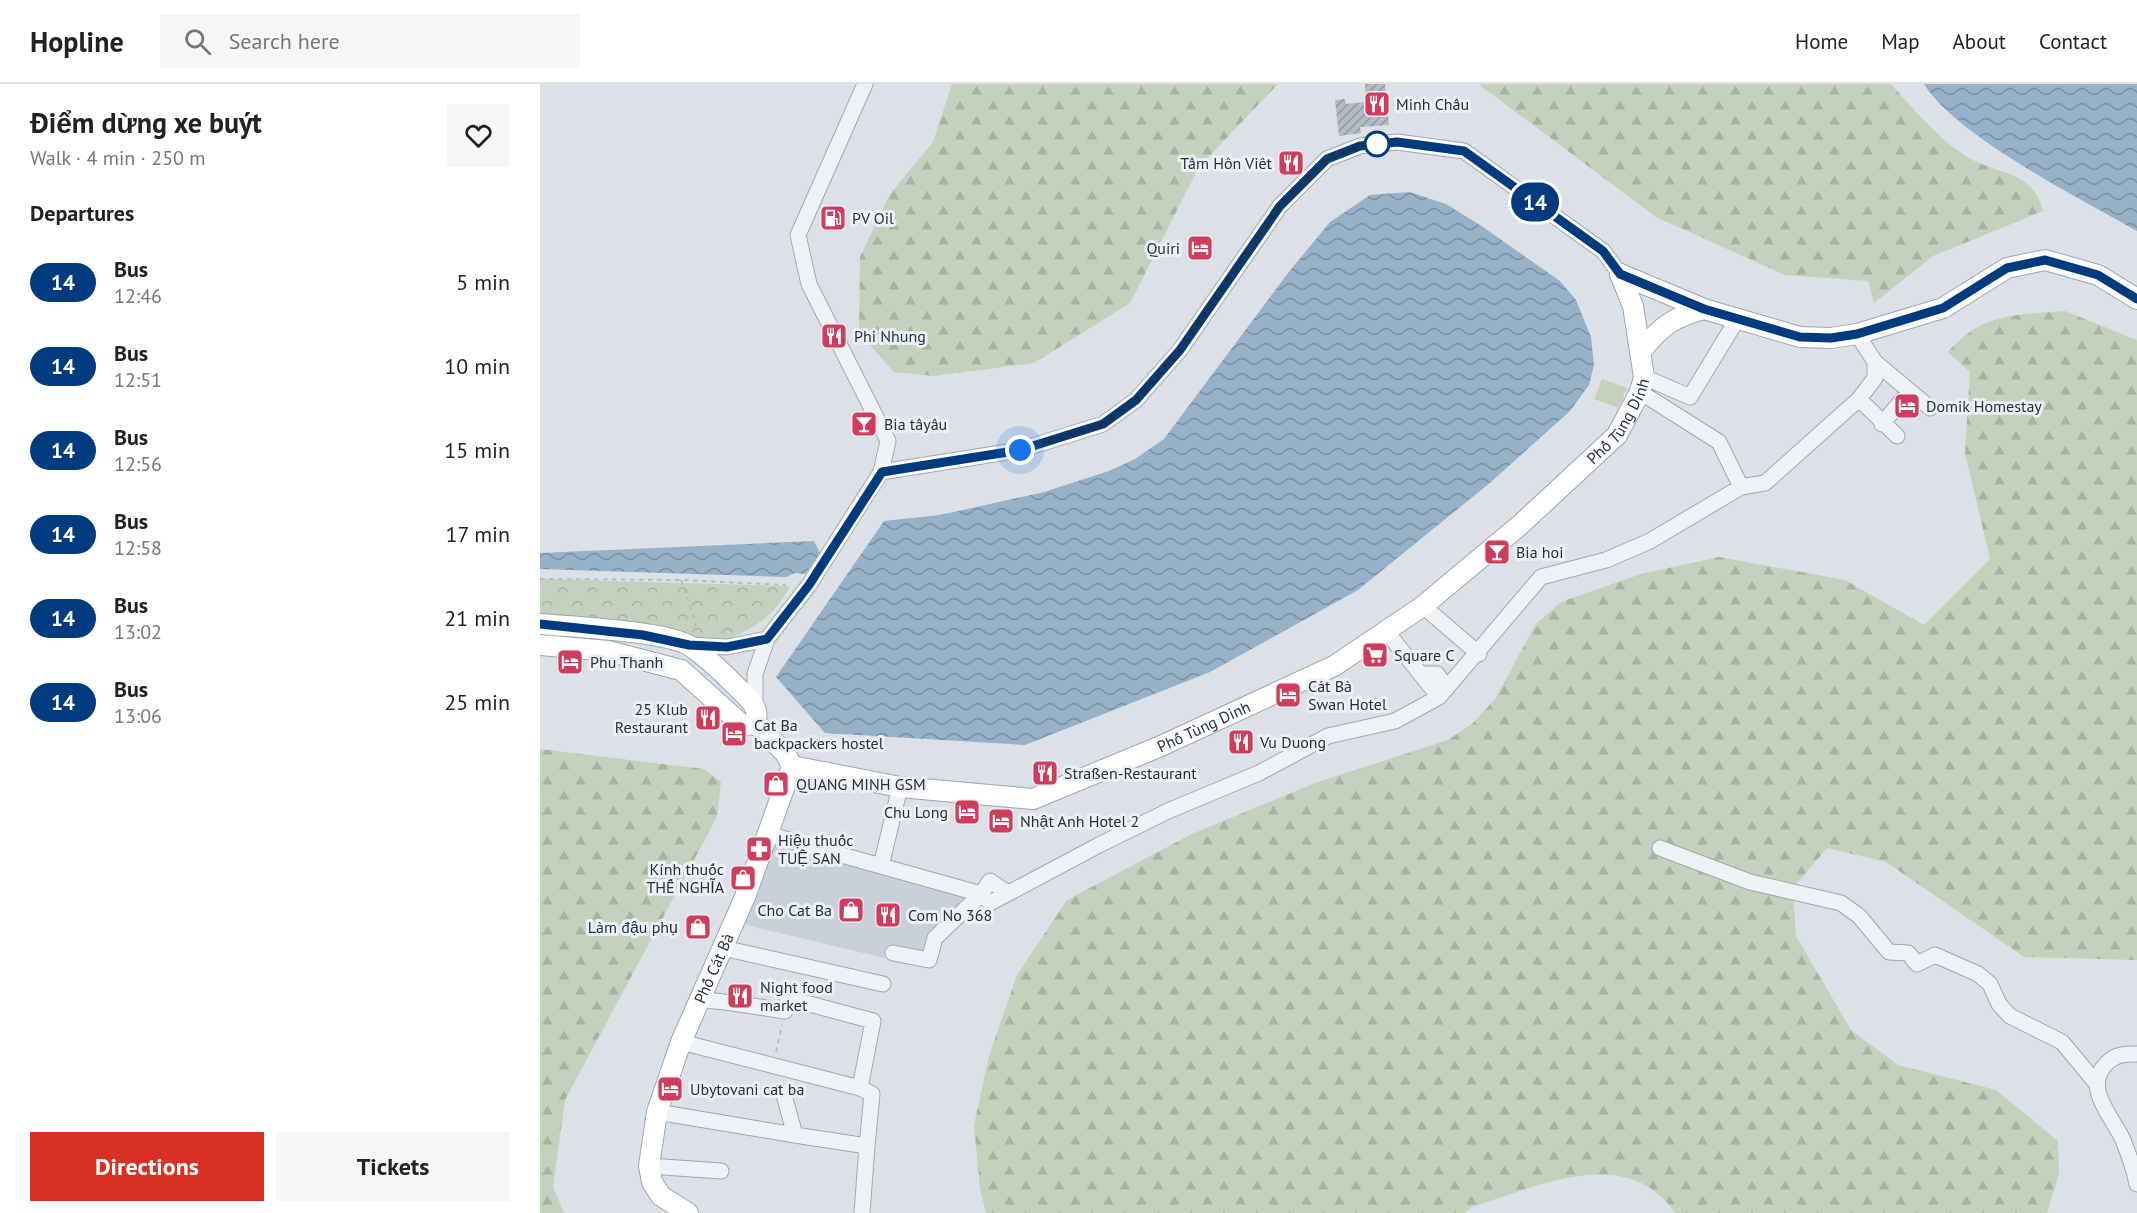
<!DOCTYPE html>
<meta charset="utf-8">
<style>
:root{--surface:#fff;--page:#f6f6f6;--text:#222;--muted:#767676;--line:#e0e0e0;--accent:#d93025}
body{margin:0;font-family:"PT Sans",sans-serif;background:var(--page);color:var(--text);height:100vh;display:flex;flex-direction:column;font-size:22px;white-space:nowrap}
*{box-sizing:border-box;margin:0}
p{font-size:20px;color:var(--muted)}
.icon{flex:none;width:33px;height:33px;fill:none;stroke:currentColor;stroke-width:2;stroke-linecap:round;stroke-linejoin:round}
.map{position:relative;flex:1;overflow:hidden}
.panel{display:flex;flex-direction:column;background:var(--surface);width:540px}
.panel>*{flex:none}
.badge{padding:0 12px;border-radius:20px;font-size:21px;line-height:39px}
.you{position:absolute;width:30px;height:30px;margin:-15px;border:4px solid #fff;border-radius:50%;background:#1a73e8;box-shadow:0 0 0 9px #1a73e833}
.map>.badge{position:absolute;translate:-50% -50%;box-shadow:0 0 0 3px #fff}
h2{padding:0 30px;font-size:22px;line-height:54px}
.round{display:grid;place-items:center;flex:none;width:63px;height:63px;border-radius:0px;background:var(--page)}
.overview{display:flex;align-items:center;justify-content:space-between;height:102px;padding:0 30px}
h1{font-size:28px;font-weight:600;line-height:45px}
.primary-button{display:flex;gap:12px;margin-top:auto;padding:12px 30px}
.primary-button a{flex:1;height:69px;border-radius:0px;background:var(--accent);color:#fff;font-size:24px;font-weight:600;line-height:69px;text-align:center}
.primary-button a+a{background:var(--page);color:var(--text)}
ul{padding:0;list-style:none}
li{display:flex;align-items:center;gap:18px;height:84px;padding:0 30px}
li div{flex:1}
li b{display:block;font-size:22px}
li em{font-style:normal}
li .badge{min-width:66px;font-weight:700;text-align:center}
header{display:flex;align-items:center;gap:36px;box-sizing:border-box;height:84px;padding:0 30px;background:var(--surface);border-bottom:2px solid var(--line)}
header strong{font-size:28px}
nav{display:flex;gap:33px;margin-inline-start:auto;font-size:21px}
.search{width:420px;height:54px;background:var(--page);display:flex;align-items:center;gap:15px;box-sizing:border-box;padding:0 21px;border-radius:0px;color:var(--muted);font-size:22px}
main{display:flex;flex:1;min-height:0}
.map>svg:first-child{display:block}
</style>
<header>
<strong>Hopline</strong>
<div class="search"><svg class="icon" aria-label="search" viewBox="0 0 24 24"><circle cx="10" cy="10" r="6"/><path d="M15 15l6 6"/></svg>Search here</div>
<nav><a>Home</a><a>Map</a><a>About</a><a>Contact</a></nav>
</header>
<main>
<section class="panel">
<div class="overview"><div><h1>Điểm dừng xe buýt</h1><p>Walk · 4 min · 250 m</p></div><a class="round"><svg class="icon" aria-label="heart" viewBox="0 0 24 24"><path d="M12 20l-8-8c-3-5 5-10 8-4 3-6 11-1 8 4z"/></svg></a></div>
<h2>Departures</h2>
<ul>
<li><span class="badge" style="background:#003b80;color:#fff">14</span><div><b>Bus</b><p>12:46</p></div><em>5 min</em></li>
<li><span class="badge" style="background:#003b80;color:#fff">14</span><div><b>Bus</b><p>12:51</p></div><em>10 min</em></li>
<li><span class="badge" style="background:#003b80;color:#fff">14</span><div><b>Bus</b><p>12:56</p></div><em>15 min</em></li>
<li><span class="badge" style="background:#003b80;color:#fff">14</span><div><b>Bus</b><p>12:58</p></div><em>17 min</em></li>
<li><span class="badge" style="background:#003b80;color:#fff">14</span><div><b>Bus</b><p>13:02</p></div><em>21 min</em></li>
<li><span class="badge" style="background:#003b80;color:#fff">14</span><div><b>Bus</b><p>13:06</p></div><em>25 min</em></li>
</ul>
<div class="primary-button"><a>Directions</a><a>Tickets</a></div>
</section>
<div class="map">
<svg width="1597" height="1129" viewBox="0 0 1597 1129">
<defs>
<pattern id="forest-firs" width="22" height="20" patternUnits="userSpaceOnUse" patternTransform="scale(1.5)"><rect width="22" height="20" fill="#c3d1bd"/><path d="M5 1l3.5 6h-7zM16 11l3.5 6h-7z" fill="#a7b4a3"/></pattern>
<pattern id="park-crowns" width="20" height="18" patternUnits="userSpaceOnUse" patternTransform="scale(1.5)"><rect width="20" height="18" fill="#c3d1bd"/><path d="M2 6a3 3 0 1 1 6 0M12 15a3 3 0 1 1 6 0" fill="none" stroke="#a7b4a3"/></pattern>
<pattern id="water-waves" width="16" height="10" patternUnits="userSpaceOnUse" patternTransform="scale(1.5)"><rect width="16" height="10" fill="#96b1c8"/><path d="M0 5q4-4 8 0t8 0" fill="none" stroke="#7a90a4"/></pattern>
<pattern id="building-hatch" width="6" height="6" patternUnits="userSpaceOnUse" patternTransform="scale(1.5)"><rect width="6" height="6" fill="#b4bbc4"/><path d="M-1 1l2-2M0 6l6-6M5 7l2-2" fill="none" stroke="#9298a0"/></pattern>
</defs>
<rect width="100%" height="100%" fill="#dce1e7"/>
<path fill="#cad0d9" d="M233,758l197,54 -45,59 -36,-8 -5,11 -142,-34z"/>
<path fill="url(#forest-firs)" d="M412,0h326l-79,83 -69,136 -96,60 -100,13 -40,-4 -35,-39 1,-76 30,-63 43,-52z
M938,0h413c22,25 45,52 73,71 30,20 69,14 79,56l-110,45 -59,47 -6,-22 -83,-6 -129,-58z
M1525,227l72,29v620l-113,-3 -138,-95 -59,-14 -34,40 3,48 55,94 47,35 98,25 62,51 1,33 -12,39h-372c-48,-71 -139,-26 -203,-6l-8,6h-478l-6,-24 -6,-64 15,-69 28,-81 50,-75 125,-66 123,-51 133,-43 24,-16 23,-25 41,-75 25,-22 80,-28 78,-17 126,23 79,45 66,-66 -25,-106 5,-81 -22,-20c35,-40 68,-37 117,-41z
M0,665l164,20 17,13 -4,35 -152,283 -12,87 11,26h-24z"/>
<path fill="url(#park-crowns)" d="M0,495l250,7c-15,29 -33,41 -62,53l-9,18 -159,-29 -20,1z"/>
<path fill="#c3d1bd" d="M1062,295l25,9 -8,20 -25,-9z"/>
<path fill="url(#water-waves)" d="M1384,0h213v147c-57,-33 -180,-94 -213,-147z
M870,108l36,12 37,23 77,54 16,19 15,37 3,28 -5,20 -19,26 -79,71 -133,108 -148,82 -185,73 -200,-12 -49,-56 108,-156 56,-6 104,-23 65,-21 26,-12 29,-20 124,-166 42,-51 40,-27z
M274,457l6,12 -15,21 -10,-1 -9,4 -246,-8v-16z"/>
<path fill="url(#building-hatch)" d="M825,0h20l4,41 -29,2 1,6 -22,3 -4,-36 10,-1 1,5 20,-2z"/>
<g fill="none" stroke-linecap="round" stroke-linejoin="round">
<defs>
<path id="minor" d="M1335,278l55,46
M1104,293l46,20 48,-79
M1319,315l38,37
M1342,340l27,-32
M341,388l139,-22 83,-26 33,-24 44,-50 100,-144 47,-47 33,-13 37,-4 67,9 139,100 17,23
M1201,403l24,-4 94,-84 16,-21v-16l-18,-28
M883,522l56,48
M846,547l53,66 102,-120 65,-17 44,-19 91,-54 -22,-45 -79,-50
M149,561l38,2 40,-8
M880,590h17l10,14
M215,622v-32l12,-35 42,-54 72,-113 7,-31 -79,-157 -11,-49 67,-151
M360,703l-19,79 100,28 9,-13 18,12
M227,750l114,32
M1120,764l90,34 91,21 18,13 30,36 19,1 9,11 18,-9 43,19 12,10 9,20 11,12 52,26 34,41
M183,864l160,36
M353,869l36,7 6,-22 46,-44 9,9 109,-58 69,-34 91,-38 69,-37 67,-15 44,-24
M247,914l86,23 -13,67
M160,916c29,1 56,7 85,11
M141,958l179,46 12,6 -5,52
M1597,970c-12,0 -21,0 -30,9 -25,24 5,53 16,77 6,15 11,29 14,44
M244,1011l11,40 72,11 -5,67
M117,1028l138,23
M109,1082l72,5"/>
<g id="major">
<path d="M1080,190l84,35 96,28 31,1 26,-4 86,-26 64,-40 38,-8 53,15 39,24"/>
<path d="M1102,266c18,-23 33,-34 62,-41"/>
<path d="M0,540c32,3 126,7 150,22 18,12 34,28 49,43 10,10 22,19 16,34"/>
<path d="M0,561l68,6 73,19 58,52 5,4 11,-3"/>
<path id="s1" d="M252,682l108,21 133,12 128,-53 173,-80 89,-60 97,-81 97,-90 23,-43 4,-15 -11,-71 -13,-32"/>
<path id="s2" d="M148,1129l-27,-17 -9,-14 -3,-16 8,-54 24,-70 64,-145 47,-131 -7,-13 -30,-30"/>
</g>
</defs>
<use href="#minor" stroke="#a2a8b1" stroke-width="17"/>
<use href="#major" stroke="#9ba6b3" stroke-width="22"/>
<path stroke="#b7bcc1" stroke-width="2" stroke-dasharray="4.5 4.5" stroke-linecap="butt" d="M0,495l141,1 105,5
M141,496l15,43 -3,8
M236,968l6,-27"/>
<use href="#minor" stroke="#eff2f5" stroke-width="15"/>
<use href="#major" stroke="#fff" stroke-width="20"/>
</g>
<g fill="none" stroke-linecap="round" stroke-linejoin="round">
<defs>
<path id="line" d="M0,540l103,11 46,10 38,2 40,-8 42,-54 73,-113 138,-22 83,-26 33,-24 44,-50 100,-144 47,-47 33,-13 37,-4 67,9 139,100 17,23 84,35 96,28 31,1 26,-4 86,-26 64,-40 38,-8 53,15 39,24"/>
</defs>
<use href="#line" stroke="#fff" stroke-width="14"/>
<use href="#line" stroke="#003b80" stroke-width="9"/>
<path stroke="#26303d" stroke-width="6" stroke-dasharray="0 10.8" d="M480,366l83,-26 33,-24 44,-50 100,-144 47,-47 33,-13 17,-2"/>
</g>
<defs>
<symbol id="restaurant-square" viewBox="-11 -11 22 22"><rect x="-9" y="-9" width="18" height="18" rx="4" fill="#d03d5c" stroke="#ecf0f5"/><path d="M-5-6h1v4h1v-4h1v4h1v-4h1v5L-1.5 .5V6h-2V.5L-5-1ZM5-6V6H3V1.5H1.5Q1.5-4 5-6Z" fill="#fff"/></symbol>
<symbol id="fuel-square" viewBox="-11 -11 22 22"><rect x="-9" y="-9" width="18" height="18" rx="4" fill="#d03d5c" stroke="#ecf0f5"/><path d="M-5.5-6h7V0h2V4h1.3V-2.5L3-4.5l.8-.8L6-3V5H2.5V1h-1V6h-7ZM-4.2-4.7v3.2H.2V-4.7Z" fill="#fff"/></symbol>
<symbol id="hotel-square" viewBox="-11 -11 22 22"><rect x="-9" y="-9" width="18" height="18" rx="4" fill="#d03d5c" stroke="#ecf0f5"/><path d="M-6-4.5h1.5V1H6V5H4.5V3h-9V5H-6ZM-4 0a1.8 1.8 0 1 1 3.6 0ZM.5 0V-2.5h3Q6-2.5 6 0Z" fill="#fff"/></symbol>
<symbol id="bar-square" viewBox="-11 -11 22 22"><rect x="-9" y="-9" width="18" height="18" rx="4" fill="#d03d5c" stroke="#ecf0f5"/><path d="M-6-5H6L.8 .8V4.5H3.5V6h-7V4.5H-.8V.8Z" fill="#fff"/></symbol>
<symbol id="supermarket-square" viewBox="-11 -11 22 22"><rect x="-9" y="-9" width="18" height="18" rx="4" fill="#d03d5c" stroke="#ecf0f5"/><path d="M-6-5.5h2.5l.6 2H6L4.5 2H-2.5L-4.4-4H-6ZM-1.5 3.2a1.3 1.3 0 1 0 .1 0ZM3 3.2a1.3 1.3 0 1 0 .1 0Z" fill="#fff"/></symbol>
<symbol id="shop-square" viewBox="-11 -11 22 22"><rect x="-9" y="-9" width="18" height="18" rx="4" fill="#d03d5c" stroke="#ecf0f5"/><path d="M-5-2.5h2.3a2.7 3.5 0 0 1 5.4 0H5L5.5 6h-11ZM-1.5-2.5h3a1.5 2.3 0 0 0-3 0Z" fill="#fff"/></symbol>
<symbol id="pharmacy-square" viewBox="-11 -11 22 22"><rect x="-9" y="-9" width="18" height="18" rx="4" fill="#d03d5c" stroke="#ecf0f5"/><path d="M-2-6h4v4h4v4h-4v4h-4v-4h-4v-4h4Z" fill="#fff"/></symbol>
</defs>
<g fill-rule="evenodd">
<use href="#restaurant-square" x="822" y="5" width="30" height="30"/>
<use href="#restaurant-square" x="736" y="64" width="30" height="30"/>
<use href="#fuel-square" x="278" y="119" width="30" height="30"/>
<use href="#hotel-square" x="645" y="149" width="30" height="30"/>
<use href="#restaurant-square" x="279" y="237" width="30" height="30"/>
<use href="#hotel-square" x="1352" y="307" width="30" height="30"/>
<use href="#bar-square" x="309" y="325" width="30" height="30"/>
<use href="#bar-square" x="942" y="453" width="30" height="30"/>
<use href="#supermarket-square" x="820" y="556" width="30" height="30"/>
<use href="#hotel-square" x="15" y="563" width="30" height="30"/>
<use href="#hotel-square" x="733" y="596" width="30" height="30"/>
<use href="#restaurant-square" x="153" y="619" width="30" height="30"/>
<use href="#hotel-square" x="179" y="635" width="30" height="30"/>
<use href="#restaurant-square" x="686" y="643" width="30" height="30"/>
<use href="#restaurant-square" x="490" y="674" width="30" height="30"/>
<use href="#shop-square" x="221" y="685" width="30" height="30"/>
<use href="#hotel-square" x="412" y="713" width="30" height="30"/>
<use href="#hotel-square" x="446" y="722" width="30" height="30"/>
<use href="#pharmacy-square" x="204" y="750" width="30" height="30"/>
<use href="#shop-square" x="188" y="779" width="30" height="30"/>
<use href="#shop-square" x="296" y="811" width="30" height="30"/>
<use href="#restaurant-square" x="333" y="816" width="30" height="30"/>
<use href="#shop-square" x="143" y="828" width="30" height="30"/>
<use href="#restaurant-square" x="185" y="897" width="30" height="30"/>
<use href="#hotel-square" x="115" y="990" width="30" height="30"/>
</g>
<circle fill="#fff" stroke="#003b80" stroke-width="3" cx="837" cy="60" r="12"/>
<g text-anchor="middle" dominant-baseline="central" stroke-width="6" stroke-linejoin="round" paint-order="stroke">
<g font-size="16" fill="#26303d" stroke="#ecf0f5" text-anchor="start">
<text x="856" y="20">Minh Châu</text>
<text x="732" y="79" text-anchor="end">Tâm Hôn Viêt</text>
<text x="312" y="134">PV Oil</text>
<text x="640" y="164" text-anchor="end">Quiri</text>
<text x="314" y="252">Phi Nhung</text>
<text x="1386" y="322">Domik Homestay</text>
<text x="344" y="340">Bia tâyâu</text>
<text x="976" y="468">Bia hoi</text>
<text x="854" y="571">Square C</text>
<text x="50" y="578">Phu Thanh</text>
<text x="768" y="602">Cát Bà<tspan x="768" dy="18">Swan Hotel</tspan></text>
<text x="148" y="625" text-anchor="end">25 Klub<tspan x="148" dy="18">Restaurant</tspan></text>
<text x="214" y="641">Cat Ba<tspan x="214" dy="18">backpackers hostel</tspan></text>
<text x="720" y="658">Vu Duong</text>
<text x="524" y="689">Straßen-Restaurant</text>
<text x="256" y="700">QUANG MINH GSM</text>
<text x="408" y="728" text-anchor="end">Chu Long</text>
<text x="480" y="737">Nhật Anh Hotel 2</text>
<text x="238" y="756">Hiệu thuốc<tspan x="238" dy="18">TUỆ SAN</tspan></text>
<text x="184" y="785" text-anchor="end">Kính thuốc<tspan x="184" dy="18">THẾ NGHĨA</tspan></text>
<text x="292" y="826" text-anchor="end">Cho Cat Ba</text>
<text x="368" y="831">Com No 368</text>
<text x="138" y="843" text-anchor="end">Làm đậu phụ</text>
<text x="220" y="903">Night food<tspan x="220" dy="18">market</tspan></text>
<text x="150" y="1005">Ubytovani cat ba</text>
</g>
<g font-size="16" fill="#26303d" stroke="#ecf0f5">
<text stroke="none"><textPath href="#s1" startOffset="951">Phố Tùng Dinh</textPath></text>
<text stroke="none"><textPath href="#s1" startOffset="429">Phố Tùng Dinh</textPath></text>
<text stroke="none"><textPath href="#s2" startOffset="274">Phố Cát Bà</textPath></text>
</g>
</g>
</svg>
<div class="you" style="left:480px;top:366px"></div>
<b class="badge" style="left:995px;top:118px;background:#003b80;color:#fff">14</b>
</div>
</main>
